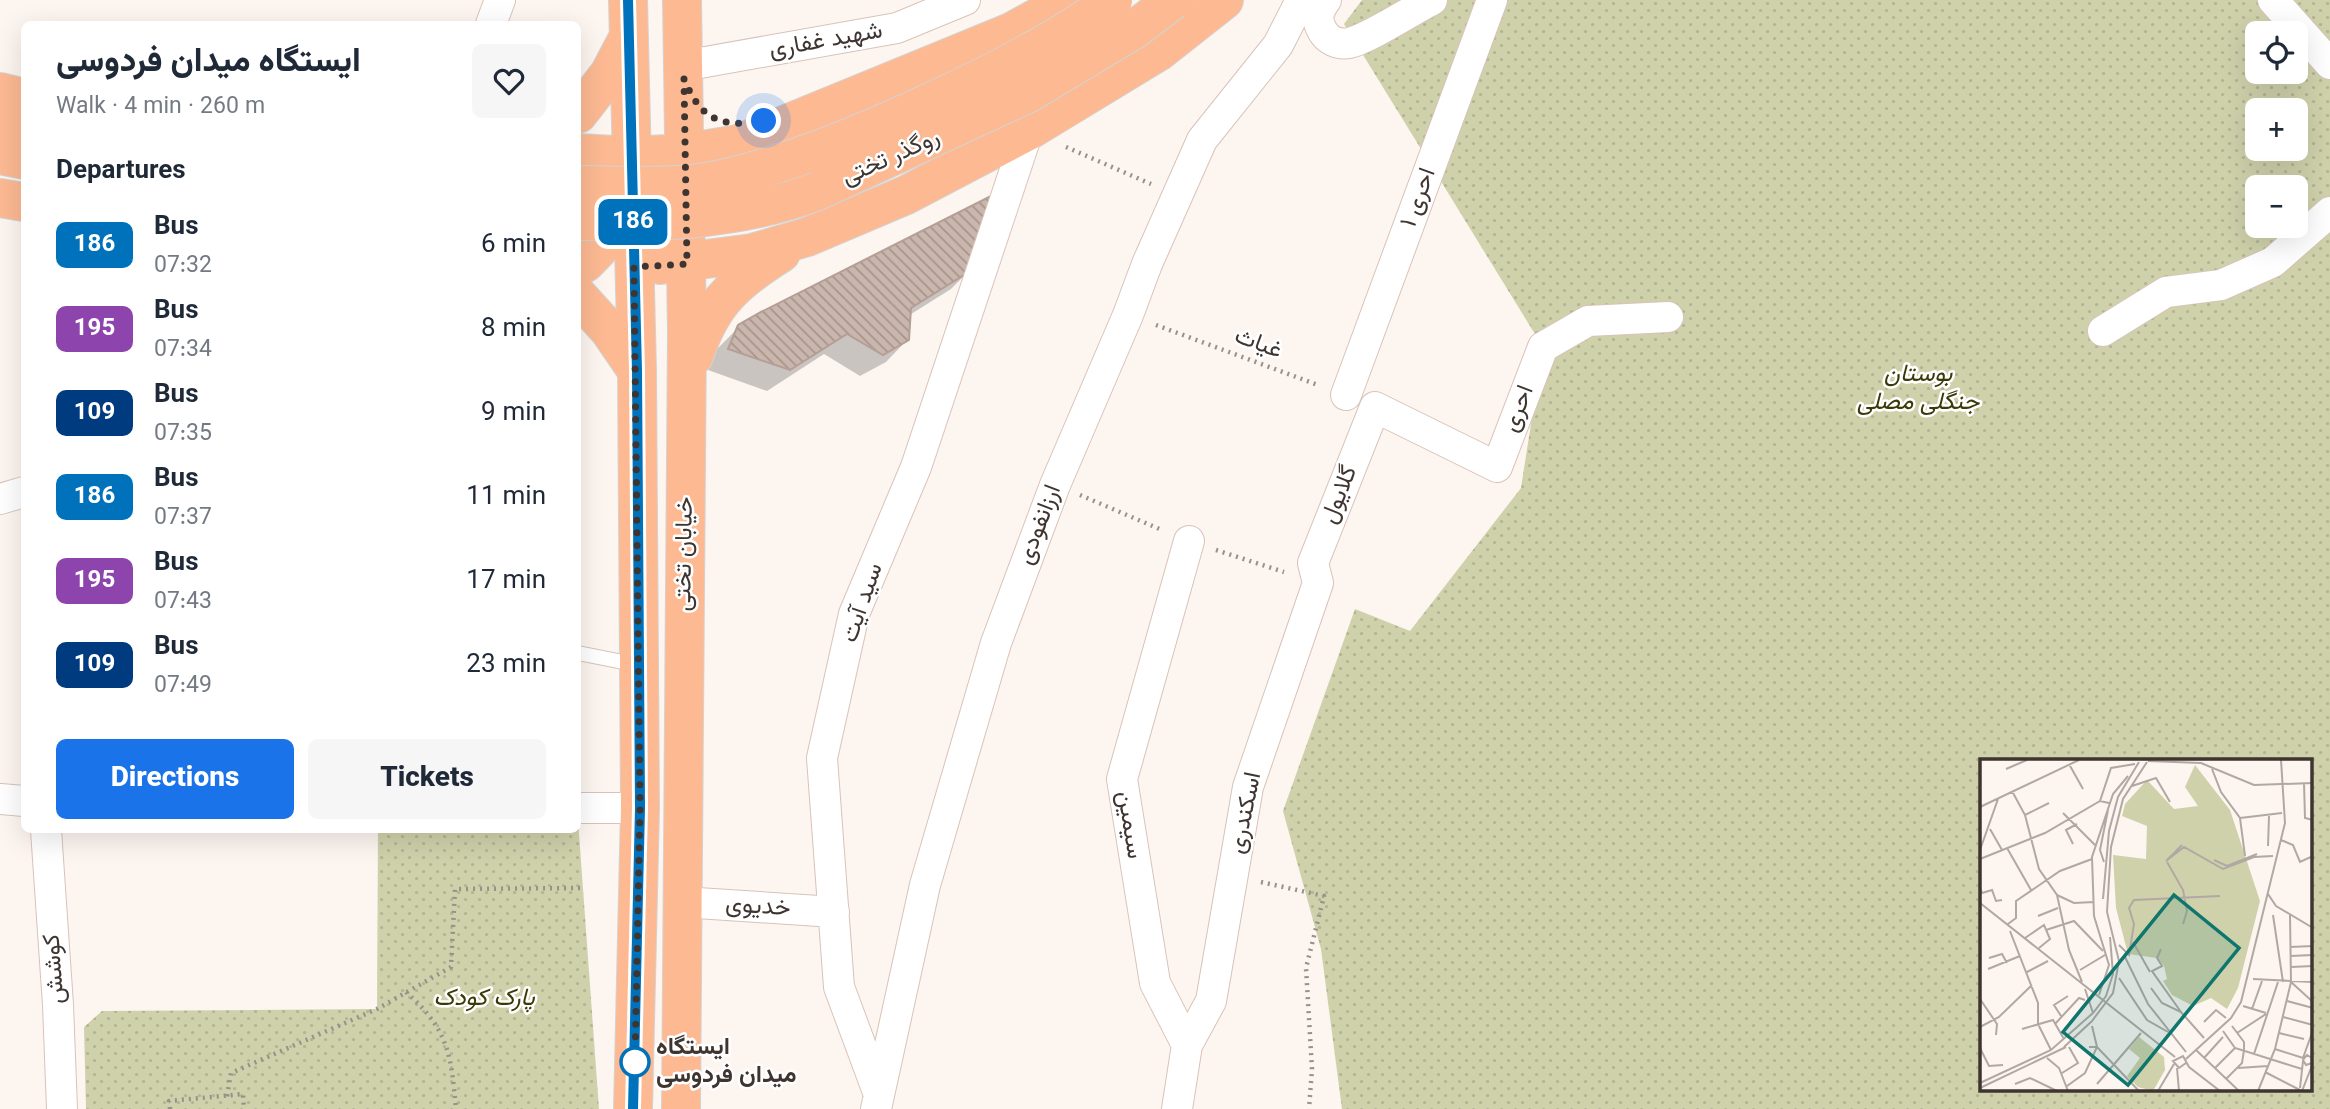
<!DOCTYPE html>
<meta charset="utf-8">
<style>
:root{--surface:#fff;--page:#f6f6f7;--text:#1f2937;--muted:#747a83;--accent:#1a73e8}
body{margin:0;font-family:Georgia,Vazirmatn,serif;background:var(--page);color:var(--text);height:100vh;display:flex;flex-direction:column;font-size:26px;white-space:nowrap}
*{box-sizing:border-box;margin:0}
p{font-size:23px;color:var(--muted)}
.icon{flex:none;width:38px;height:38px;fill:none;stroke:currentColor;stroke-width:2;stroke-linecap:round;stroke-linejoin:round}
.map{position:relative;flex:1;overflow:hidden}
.side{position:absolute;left:21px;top:21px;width:560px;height:812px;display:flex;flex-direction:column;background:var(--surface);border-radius:10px;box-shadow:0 7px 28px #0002}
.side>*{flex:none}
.badge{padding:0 14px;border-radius:10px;font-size:24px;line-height:46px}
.fabs{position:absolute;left:2245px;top:21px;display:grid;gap:14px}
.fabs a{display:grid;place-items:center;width:63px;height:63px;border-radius:10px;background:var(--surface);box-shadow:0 7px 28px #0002;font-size:35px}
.you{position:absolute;width:35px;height:35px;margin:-18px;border:5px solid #fff;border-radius:50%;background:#1a73e8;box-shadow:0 0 0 10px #1a73e833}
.map>.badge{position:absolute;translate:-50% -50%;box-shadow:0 0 0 4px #fff}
h2{padding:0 35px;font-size:26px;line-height:63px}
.round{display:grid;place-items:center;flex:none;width:74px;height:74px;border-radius:10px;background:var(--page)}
.head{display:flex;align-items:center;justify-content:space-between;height:119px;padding:0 35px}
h1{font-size:33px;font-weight:800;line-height:52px}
.primary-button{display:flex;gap:14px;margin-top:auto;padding:14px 35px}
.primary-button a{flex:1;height:80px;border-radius:10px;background:var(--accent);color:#fff;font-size:28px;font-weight:800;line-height:80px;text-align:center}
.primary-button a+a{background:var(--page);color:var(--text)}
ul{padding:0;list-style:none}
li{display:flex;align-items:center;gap:21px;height:84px;padding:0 35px}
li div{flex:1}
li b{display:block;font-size:26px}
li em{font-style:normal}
li .badge{min-width:77px;font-weight:700;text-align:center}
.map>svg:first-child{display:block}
</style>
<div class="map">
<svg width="2330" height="1109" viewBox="0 0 2330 1109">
<defs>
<pattern id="park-dots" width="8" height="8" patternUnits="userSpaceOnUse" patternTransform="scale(1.75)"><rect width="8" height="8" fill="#cfd1ab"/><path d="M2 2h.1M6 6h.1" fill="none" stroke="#b3b494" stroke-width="1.8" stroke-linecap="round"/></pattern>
<pattern id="building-back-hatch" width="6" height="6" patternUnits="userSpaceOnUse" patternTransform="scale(1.75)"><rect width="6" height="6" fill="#cab6ac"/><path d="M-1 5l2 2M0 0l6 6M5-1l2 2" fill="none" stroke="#a5958d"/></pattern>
</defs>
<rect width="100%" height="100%" fill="#fdf5f0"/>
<path fill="url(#park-dots)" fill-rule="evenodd" d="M1362,0h968v1109h-988l-21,-160 -38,-138 72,-202 55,22 111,-143 22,-141 -199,-323zM2258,33h38v39h-38zM2258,110h38v39h-38zM2258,187h38v39h-38zM1982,761h329v329h-329z
M578,820l21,289h-513l-2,-82 18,-16 275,-2 1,-179h200z"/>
<path fill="#0003" d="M973,267l-22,22 -43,27v23l-22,23 -26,14 -36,-22 -57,37 -59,-21 9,-21 22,-22z"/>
<path fill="url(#building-back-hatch)" stroke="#b39f96" stroke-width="2" d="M997,193l-22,75 -64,40 -2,32 -26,15 -36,-21 -57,36 -62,-21 10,-24 23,-13z"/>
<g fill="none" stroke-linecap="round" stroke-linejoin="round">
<defs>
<path id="service" d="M578,653l60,12"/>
<path id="minor" d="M1326,0c-7,10 -11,18 -4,30 5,10 16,15 27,13 19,-4 63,-33 83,-43
M2273,0l57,64
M491,24l9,-24
M683,66l214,-38 68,-28
M2103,331l63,-39 55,-7 52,-23 57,-50
M1346,395l146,-395
M0,499l24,-7
M0,799l24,2
M578,808h62
M46,830l12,175 4,104
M682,902l152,10
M1187,1045l24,-44 37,-214 70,-204 -5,-20 62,-156 122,60 46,-120 45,-26 80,-4
M878,1092l-39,-105 -17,-229 32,-144 62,-147 112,-336
M876,1109l49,-224 71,-242 59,-158 73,-170 19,-51 55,-124 76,-95 23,-45
M1177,1109l10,-64 -32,-62 -33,-204 67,-238"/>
<path id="primary" d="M628,0l9,371 3,437 -7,301
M0,92l24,6
M578,114l31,-40 19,-36
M0,122l24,5
M578,153l54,3 53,-3 53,-9 273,-112 59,-32
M0,155l24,5
M0,198l24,4
M578,263h7c24,-23 34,-37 25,-71
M660,265l92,-12 55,-16 99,-42 122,-64 130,-79 66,-52
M578,296l31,34 28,41
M694,356c17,-53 41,-74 87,-103
M681,1109l6,-777 -5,-332"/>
</defs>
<use href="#service" stroke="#d8c3b9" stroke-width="16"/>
<use href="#minor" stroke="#d8c3b9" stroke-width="32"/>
<use href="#primary" stroke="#d5d3d2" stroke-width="40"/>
<path stroke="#98908b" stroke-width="4.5" stroke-dasharray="2 5" stroke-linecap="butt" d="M1066,147l85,37
M1156,325l162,60
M1080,495l82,35
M1216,550l68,22
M1261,882l63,14 -18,72 6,101 -3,40
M406,992c43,38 45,63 50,117
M227,1096l4,-23 146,-64 74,-42 4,-78 128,-1
M170,1109l-1,-8 74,-7 1,15"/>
<use href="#service" stroke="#fff" stroke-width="14"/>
<use href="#minor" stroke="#fff" stroke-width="30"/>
<use href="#primary" stroke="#fcb992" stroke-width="38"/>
<defs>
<path id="primary-bridge" d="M578,185c45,0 99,4 144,-6 69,-16 135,-43 200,-73 67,-31 132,-63 191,-106
M578,221c81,2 161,-1 237,-29l212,-98 108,-65 38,-29"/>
</defs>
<use href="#primary-bridge" stroke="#d5d3d2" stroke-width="40" stroke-linecap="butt"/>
<use href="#primary-bridge" stroke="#fcb992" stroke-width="38"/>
</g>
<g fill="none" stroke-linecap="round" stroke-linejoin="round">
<defs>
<path id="line" d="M628,0l9,371 3,437 -7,301"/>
</defs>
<use href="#line" stroke="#fff" stroke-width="16"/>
<use href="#line" stroke="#0072bc" stroke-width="10"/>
<path stroke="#3e3531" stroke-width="7" stroke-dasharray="0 12.6" d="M635,1062l5,-254 -6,-541 53,-3 -3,-185c17,41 37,49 80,42"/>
</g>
<circle fill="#fff" stroke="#0072bc" stroke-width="3.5" cx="635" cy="1062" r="14"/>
<g text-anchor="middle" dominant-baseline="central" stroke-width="5" stroke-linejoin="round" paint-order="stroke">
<g font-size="24" fill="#3e3531" stroke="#fff">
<text transform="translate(826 41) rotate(-10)">شهید غفاری</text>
<text transform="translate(891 158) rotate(-24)">روگذر تختی</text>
<text transform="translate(1419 198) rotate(-70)">احری ۱</text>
<text transform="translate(1258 344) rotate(20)">غیاث</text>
<text transform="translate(1519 409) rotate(-69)">احری</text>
<text transform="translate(1340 495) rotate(-68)">گلایول</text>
<text transform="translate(1040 525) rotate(-69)">ارزانفودی</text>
<text transform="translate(685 554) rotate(-89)">خیابان تختی</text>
<text transform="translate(863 603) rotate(-71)">سید آیت</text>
<text transform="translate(1246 813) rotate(-78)">اسکندری</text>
<text transform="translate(1129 825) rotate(81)">سیمین</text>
<text transform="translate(758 907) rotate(4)">خدیوی</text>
<text transform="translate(55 969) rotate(-94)">کوشش</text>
</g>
<g font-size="24" font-style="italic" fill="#3a3a07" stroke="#fff">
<text x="1918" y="375">بوستان<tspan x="1918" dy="28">جنگلی مصلی</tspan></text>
<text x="484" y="999">پارک کودک</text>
</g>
<g font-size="24" font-weight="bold" fill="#3e3531" stroke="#fff" text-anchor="start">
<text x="656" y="1048">ایستگاه<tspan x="656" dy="28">میدان فردوسی</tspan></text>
</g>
</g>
<g transform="translate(1980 759)">
<rect width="332" height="332" fill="#fdf5f0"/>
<path d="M215,6l35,45 30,91 -22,87 -11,21 -16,-11 -18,8 -21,-11 -9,-14 4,-2 -3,-13 -7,-8 -29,-4 -12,-46 -3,-53 33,4 1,-33 -25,-10 3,-12 22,-24 27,29 24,-3 -13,-19zM159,278l25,20 1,13 -12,21 -15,-4 -11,-11 13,-18 -11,-9z" fill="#cfd1ab"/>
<path fill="none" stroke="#b1a8a4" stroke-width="2" d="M168,2l53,2 53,22 59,-2M89,5l14,25M26,10l21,-9M232,10l9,23 19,26 5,38M324,24l1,35 8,2M152,27l24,-8 14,24M32,32l13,24 14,54 18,26 12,55 13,32M120,42l11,-33 24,-4M0,48l99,-47M83,54l32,32M45,56l24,-12M260,59l42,-5M10,70l12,21M301,81l12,5 7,17 13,-6M93,85l-7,-14 11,-6M288,87l1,-30M27,89l24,42M0,91l18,-51M0,100l65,-26 55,-32 9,2M234,101l13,6 30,-12M186,102l18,-14 39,22 31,-12 19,-1M186,102l16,-16M124,103l-4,-12 8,-40M187,103l16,28 4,21 -4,13M0,129l2,5 10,-3 4,11 6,-1M288,135l8,12 37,22M77,136l17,8 20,-1M123,140l6,-68 9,-34 21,-35M0,144l195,154M293,156l10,67M310,156l1,67 22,20M58,157l20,-8M28,165l8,-6v-17l44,-30 32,-12M0,169v22M66,171l28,-9 29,30M30,172l28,72v21M45,179l19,-13 6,14 -11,9M153,183l17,30M139,186l10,10 5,-31 -5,-16 5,-8 86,-4M310,188l23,-1M181,190l-4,9 5,8 -10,5 29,41M144,196l24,49 38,48M310,197l23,-1M9,199l13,-4 5,9M311,208l22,-1M8,210l32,-13M100,211l25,-15M47,213l21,-11M139,219l28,42 21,12M273,220l60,3M171,229l11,15 19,9 23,26M105,230l8,24M119,236l10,-30 -15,-49 -2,-59 21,-63 15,-18M0,240l17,25 -1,11M307,242l26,7M263,247l23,7M272,250l10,-28M81,257l-7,-11 14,-9M303,258l30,8M224,263l12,-12 10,8M58,265l13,26M75,265l24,-26 6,2M0,268l19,-10 33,-32M42,270l31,-9 11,19M243,272l12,17 67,21M257,274l29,-19M299,274l25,6M84,288l28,-26 21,-28 6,-32 -12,-49 4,-65 12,-48 24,-37M109,288h8l42,44M0,289l9,18 14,-1M295,290l28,9 10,-28M216,291l43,41M274,295l24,-72M67,299l12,10 9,23M224,299l19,-21M206,300l45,-41 10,-16 44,-179 -4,-63M206,304l-7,5 -6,-7 10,-5 6,11 31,24M332,304l-6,2 -3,-5 4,-5 5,3M197,309l2,23M235,309l20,-20M258,309l30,-2M285,313l35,18M82,314l16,-10 -9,-16M246,320l16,-16 2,-13v-8l-12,-16M0,324l71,-33 42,-37 13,-17 7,-22 -3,-37M35,325l15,-6 27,13M117,325l44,-51M87,327l18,-13 12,-26 -5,-21M0,329l86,-41M320,329l3,-27M178,332l16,-27M278,332l17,-42 16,-67M322,332l11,-28"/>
<path fill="#0f766e" fill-opacity="0.15" stroke="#0f766e" stroke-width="3.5" d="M194,136l65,53 -111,137 -65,-53z"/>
<rect width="332" height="332" fill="none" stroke="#3e3531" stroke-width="3.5"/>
</g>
</svg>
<div class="fabs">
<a><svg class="icon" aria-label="locate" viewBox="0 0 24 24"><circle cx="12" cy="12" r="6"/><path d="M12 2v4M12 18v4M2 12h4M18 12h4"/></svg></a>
<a>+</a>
<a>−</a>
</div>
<div class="you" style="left:764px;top:121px"></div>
<b class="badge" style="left:633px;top:222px;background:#0072bc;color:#fff">186</b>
<section class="side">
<div class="head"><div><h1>ایستگاه میدان فردوسی</h1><p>Walk · 4 min · 260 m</p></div><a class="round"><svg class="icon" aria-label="heart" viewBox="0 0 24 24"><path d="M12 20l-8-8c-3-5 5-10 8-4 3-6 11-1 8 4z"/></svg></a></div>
<h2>Departures</h2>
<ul>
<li><span class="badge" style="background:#0072bc;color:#fff">186</span><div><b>Bus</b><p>07:32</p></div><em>6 min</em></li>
<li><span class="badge" style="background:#8e44ad;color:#fff">195</span><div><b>Bus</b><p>07:34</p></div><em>8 min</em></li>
<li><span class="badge" style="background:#003b80;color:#fff">109</span><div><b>Bus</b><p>07:35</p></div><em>9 min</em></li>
<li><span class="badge" style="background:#0072bc;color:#fff">186</span><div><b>Bus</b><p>07:37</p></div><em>11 min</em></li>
<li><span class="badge" style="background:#8e44ad;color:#fff">195</span><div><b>Bus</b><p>07:43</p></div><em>17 min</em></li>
<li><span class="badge" style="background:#003b80;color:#fff">109</span><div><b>Bus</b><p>07:49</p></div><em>23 min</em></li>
</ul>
<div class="primary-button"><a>Directions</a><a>Tickets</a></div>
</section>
</div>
